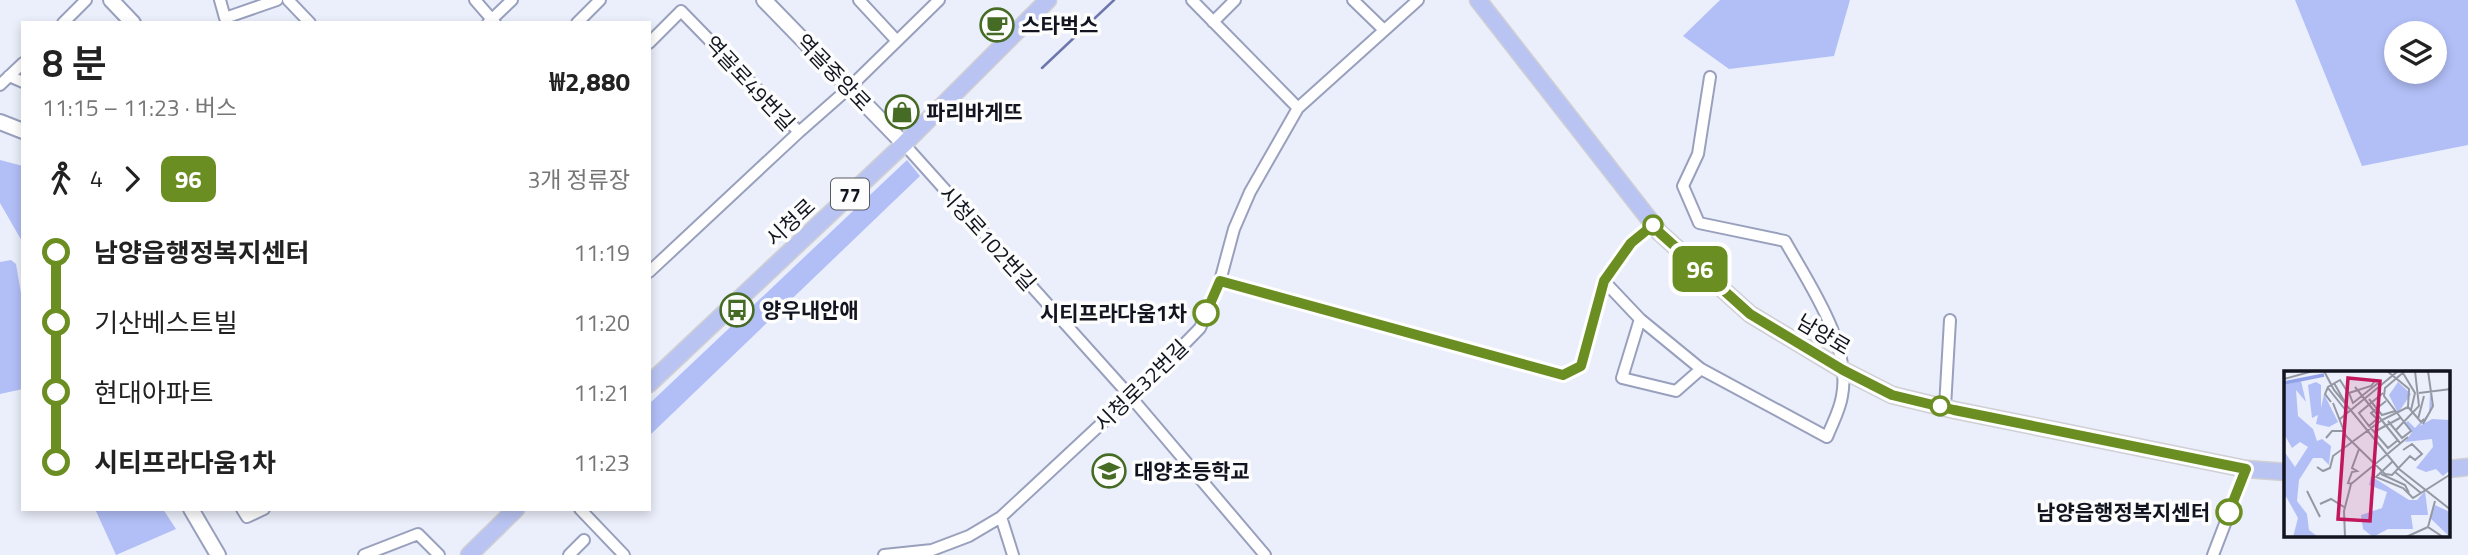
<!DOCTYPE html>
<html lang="ko">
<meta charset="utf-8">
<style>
:root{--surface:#fff;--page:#f6f6f6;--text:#222;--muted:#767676}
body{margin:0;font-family:"Titillium Web","Noto Sans KR",sans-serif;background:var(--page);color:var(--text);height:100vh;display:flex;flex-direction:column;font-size:26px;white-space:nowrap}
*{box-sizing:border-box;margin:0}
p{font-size:23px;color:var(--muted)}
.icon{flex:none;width:38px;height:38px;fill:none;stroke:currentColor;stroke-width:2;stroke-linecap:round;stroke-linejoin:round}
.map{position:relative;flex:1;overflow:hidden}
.panel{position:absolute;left:21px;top:21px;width:630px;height:490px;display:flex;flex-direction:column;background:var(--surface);border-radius:0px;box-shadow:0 4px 10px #0003}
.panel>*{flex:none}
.badge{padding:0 14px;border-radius:10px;font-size:24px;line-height:46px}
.fabs{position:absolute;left:2384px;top:21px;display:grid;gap:14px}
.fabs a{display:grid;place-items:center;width:63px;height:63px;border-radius:50%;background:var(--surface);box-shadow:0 4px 10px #0003;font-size:35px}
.map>.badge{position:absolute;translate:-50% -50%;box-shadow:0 0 0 4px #fff}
.legs{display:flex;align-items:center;gap:10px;height:77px;padding:0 21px;font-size:23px}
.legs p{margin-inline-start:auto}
.headline{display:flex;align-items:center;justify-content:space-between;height:119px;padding:0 21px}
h1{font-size:38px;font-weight:600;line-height:52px}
ul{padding:0 21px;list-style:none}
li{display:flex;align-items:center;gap:24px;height:70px;font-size:26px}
li i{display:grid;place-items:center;width:10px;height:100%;margin:0 9px;background:currentColor}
li i::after{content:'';width:18px;height:18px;margin:-9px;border:5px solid;border-radius:50%;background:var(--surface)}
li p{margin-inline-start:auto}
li:first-child i{background:linear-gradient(#0000 50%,currentColor 0)}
li:last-child i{background:linear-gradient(currentColor 50%,#0000 0)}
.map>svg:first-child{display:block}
</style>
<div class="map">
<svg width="2468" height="555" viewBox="0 0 2468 555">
<rect width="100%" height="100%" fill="#ebeffb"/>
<path fill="#b2bff7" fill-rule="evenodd" d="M1720,0h130l-16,56 -105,13 -46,-33z
M2295,0h173v145l-106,21zM2396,33h38v39h-38z
M0,160l23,6v77l-23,-40z
M907,160l13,16 -271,260v-32z
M11,260l5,4 7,41v84l-23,5v-132z
M95,509h68l13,20 -60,26z"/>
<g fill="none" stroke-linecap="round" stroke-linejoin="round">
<path stroke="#6c78ad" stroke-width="2.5" d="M1042,68l72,-68"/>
<defs>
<path id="street" d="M220,0l5,18 52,-18
M288,0l22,23
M475,0l20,23
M859,0l38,41
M1192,0l106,108
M1353,0l31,30
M1213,22l22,-22
M63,23l23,-23
M488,23l24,-23
M577,23l23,-23
M649,43l32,-32 118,121 -150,140
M9,76l14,6
M0,85l23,-22
M799,132l50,-44 90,-88
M904,144l226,252 135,159
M1220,281l344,94 17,-9 23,-85 36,38 -18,59 54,13 25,-22 126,68c5,-13 13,-27 15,-41 10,-51 -33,-112 -57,-155l-86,-18 -16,-37 15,-32 12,-77
M1604,281l27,-38 22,-18
M1640,319l61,50
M1945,407l5,-87
M242,509l5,8 17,-8
M580,509l44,46
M1001,517l12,38
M364,555l54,-21 21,21
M569,555l15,-15
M884,555l48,-5 37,-14 32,-19 157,-146 42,-43 20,-47 14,-52 16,-37 48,-84 120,-108
M2213,555l33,-86"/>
<path id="secondary" d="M111,0l22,23
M764,0l140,144
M0,122l23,9
M191,509l27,46"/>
<path id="primary" d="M1478,0l182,233 90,81 93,56 49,25 62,15 292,59 40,3
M649,384l255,-240 144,-144
M2449,469l19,-2
M469,555l47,-46"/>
</defs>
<use href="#street" stroke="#99a0bd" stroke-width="14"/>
<use href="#secondary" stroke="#99a0bd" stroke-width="18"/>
<use href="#primary" stroke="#d0d0d2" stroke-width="19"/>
<use href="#street" stroke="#fff" stroke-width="10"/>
<use href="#secondary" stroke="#fff" stroke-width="14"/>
<use href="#primary" stroke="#b9c4f2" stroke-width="16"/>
</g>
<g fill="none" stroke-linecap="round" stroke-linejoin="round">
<defs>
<path id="line-1" d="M1206,313l14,-32 343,94 18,-9 23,-85 27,-38 22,-18 7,8 90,81 93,56 49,25 62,15 292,59 -17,43"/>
</defs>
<use href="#line-1" stroke="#fff" stroke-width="16"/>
<use href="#line-1" stroke="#6b8e23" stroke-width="10"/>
</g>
<defs>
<symbol id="cafe-ring" viewBox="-11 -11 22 22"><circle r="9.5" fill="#fdfdfd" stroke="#466b24" stroke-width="1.5"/><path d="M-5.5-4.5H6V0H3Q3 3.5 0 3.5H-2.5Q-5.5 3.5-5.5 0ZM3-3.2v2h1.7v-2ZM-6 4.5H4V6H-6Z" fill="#466b24"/></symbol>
<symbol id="shop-ring" viewBox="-11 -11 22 22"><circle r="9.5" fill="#fdfdfd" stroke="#466b24" stroke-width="1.5"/><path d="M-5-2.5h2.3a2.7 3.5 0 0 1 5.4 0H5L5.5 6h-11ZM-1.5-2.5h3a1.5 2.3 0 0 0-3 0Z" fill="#466b24"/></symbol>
<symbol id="bus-ring" viewBox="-11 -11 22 22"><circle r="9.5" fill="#fdfdfd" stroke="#466b24" stroke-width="1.5"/><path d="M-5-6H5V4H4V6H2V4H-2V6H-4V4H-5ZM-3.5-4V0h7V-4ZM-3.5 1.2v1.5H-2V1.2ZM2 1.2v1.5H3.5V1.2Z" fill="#466b24"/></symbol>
<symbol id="school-ring" viewBox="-11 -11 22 22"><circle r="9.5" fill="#fdfdfd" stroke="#466b24" stroke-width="1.5"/><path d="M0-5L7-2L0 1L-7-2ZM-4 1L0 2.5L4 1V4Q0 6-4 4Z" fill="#466b24"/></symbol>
</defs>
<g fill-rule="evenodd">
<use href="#cafe-ring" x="978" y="6" width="38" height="38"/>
<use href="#shop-ring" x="883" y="93" width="38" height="38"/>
<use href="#bus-ring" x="718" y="291" width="38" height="38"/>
<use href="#school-ring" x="1090" y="452" width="38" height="38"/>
</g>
<g fill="#fff" stroke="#6b8e23" stroke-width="3.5">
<circle cx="1653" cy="225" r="9"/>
<circle cx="1206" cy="313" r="12"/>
<circle cx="1940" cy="406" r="9"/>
<circle cx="2229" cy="512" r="12"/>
</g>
<g text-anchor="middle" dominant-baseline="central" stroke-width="7" stroke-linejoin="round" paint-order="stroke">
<rect fill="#fdfdfd" stroke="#585b62" stroke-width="2" x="831" y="178.5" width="38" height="31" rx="5"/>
<g font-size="19" font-weight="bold" fill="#12151f">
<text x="850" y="194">77</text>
</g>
<g font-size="21" font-weight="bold" fill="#12151f" stroke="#fdfdfd" text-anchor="start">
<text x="1021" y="25">스타벅스</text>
<text x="926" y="112">파리바게뜨</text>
<text x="762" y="310">양우내안애</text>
<text x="1134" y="471">대양초등학교</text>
</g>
<g font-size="21" fill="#12151f" stroke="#fdfdfd">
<text transform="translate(834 72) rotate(46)">역골중앙로</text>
<text transform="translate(750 83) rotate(47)">역골로49번길</text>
<text transform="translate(790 222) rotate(-43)">시청로</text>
<text transform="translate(988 238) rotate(48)">시청로102번길</text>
<text transform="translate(1824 334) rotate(31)">남양로</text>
<text transform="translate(1141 385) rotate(-44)">시청로32번길</text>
</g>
<g font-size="21" font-weight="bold" fill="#12151f" stroke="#fdfdfd" text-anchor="end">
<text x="1187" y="313">시티프라다움1차</text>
<text x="2210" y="512">남양읍행정복지센터</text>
</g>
</g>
<g transform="translate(2284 371)">
<rect width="166" height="166" fill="#ebeffb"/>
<path d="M17,10l5,21 -10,-12 2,26 15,13 4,12 5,-2 9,7 -2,19 -7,-7h-9l-14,22 -2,21 10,13 2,16 9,7h-25l5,-19 -14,-25v-42l11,16 13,-20 -8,-5 -8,6 -8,-14v-49zM32,11l5,3v23l3,-14 14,28 -9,5 -13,-3 2,-9 -6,3 -4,-33zM114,11l13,12 -13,19 -9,-18zM146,21l2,13 -1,7 -4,6 -7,8 12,-7 18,1v50l-7,6 -7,-7 -10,3 -10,-4 17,-21 -1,-8 -27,3 7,-10 -7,-9 3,-2 7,7 14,-15zM87,105l38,24h8l8,-9 3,24h-17l2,14h-25l-15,8 -10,-8 -2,-14 21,-7 5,-16 -18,-7zM151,134l15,7v25l-20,-19z" fill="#b2bff7"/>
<path fill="none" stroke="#92a2ea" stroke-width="3.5" d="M0,12l40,-8"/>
<path fill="none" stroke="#9498a3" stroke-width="2" d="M40,0l10,19 65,79 52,41M119,2l12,20 -4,17M0,8l29,-8M91,10l-4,5 -22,7 4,10 25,-20M50,12l12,21M71,16l45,56M44,17l19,24M99,22l-24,20 10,13 8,-7 -6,-6 15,-12M135,22l32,-4M85,28l13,16 13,-4M47,31l-6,-8 3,-7 12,-7 7,11M49,32l13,33 39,38 7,1 18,-19 5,4 7,-6 -10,-10 -9,6M124,36l13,15 3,-3M56,48l58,-48M134,48l6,-23M104,50l14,17 9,-7 -27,-35 1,-8 20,-17M139,53l10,-18 -5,-35M86,56l18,21 10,-8M112,59l23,-24 -4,-35M90,61l26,-14M42,67l6,-7h13M108,91l-16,15 27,11 10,10 38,-24M33,96l6,4 7,-3 3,-12 49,-36 26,-13 1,-18 -22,-18M111,101l26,21M97,103l24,11 4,8M68,113l-4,-1 4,-11 5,-1 -5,-3 7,-19M23,120l13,26M151,130l-7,26 15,10M36,133l11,-5 13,8M61,166l-1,-26 7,-27 57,-47M122,166l22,-10"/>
<path fill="#c2185b" fill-opacity="0.15" stroke="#c2185b" stroke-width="3.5" d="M64,7l32,3 -10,140 -32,-2z"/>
<rect width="166" height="166" fill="none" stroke="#12151f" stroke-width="3.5"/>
</g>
</svg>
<div class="fabs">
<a><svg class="icon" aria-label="layers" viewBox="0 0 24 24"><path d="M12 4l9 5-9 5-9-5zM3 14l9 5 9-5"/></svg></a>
</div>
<b class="badge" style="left:1700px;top:269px;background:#6b8e23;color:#fff">96</b>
<section class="panel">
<div class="headline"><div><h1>8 분</h1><p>11:15 – 11:23 · 버스</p></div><b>₩2,880</b></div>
<div class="legs"><svg class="icon" aria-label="walk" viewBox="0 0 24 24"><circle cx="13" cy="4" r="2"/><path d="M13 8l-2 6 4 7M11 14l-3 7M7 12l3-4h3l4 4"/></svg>4<svg class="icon" aria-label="forward" viewBox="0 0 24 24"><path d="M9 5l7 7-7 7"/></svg><b class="badge" style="background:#6b8e23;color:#fff">96</b><p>3개 정류장</p></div>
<ul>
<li><i style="color:#6b8e23"></i><b>남양읍행정복지센터</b><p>11:19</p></li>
<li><i style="color:#6b8e23"></i><span>기산베스트빌</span><p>11:20</p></li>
<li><i style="color:#6b8e23"></i><span>현대아파트</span><p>11:21</p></li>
<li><i style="color:#6b8e23"></i><b>시티프라다움1차</b><p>11:23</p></li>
</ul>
</section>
</div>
